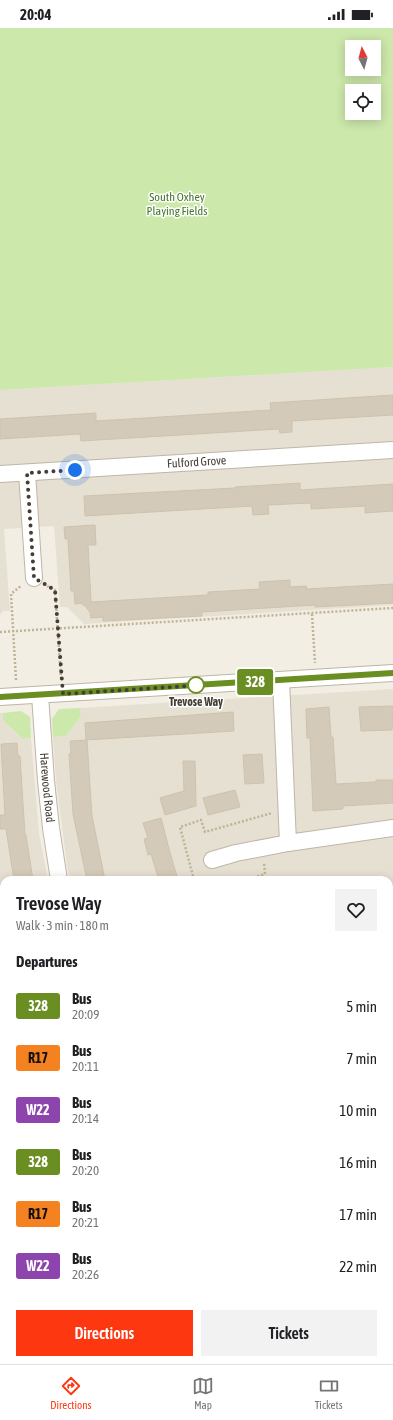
<!DOCTYPE html>
<meta charset="utf-8">
<style>
:root{--surface:#fff;--page:#f2f2f2;--text:#202124;--muted:#757577;--line:#e0e0e0;--accent:#fd3710}
body{margin:0;font-family:"Asap Condensed",sans-serif;background:var(--page);color:var(--text);height:100vh;display:flex;flex-direction:column;font-size:15px;white-space:nowrap}
*{box-sizing:border-box;margin:0}
p{font-size:13px;color:var(--muted)}
.icon{flex:none;width:22px;height:22px;fill:none;stroke:currentColor;stroke-width:2;stroke-linecap:round;stroke-linejoin:round}
.map{position:relative;flex:1;overflow:hidden}
.drawer{position:absolute;left:0px;top:848px;width:393px;height:488px;display:flex;flex-direction:column;background:var(--surface);border-radius:12px 12px 0 0;box-shadow:0 2px 10px #0003}
.drawer>*{flex:none}
.badge{padding:0 8px;border-radius:3px;font-size:14px;line-height:26px}
.needle{width:26px;rotate:354deg}
.buttons{position:absolute;left:345px;top:12px;display:grid;gap:8px}
.buttons a{display:grid;place-items:center;width:36px;height:36px;border-radius:0px;background:var(--surface);box-shadow:0 2px 10px #0003;font-size:20px}
.you{position:absolute;width:20px;height:20px;margin:-10px;border:3px solid #fff;border-radius:50%;background:#1a73e8;box-shadow:0 0 0 6px #1a73e833}
.map>.badge{position:absolute;translate:-50% -50%;box-shadow:0 0 0 2px #fff}
h2{padding:0 16px;font-size:15px;line-height:36px}
.round{display:grid;place-items:center;flex:none;width:42px;height:42px;border-radius:0px;background:var(--page)}
.head{display:flex;align-items:center;justify-content:space-between;height:68px;padding:0 16px}
h1{font-size:19px;font-weight:600;line-height:30px}
.action{display:flex;gap:8px;margin-top:auto;padding:8px 16px}
.action a{flex:1;height:46px;border-radius:0px;background:var(--accent);color:#fff;font-size:16px;font-weight:600;line-height:46px;text-align:center}
.action a+a{background:var(--page);color:var(--text)}
ul{padding:0;list-style:none}
li{display:flex;align-items:center;gap:12px;height:52px;padding:0 16px}
li div{flex:1}
li b{display:block;font-size:15px}
li em{font-style:normal}
li .badge{min-width:44px;font-weight:700;text-align:center}
.status{display:flex;justify-content:space-between;align-items:center;height:28px;padding:0 20px;background:var(--surface);direction:ltr}
.status svg{height:11px;fill:currentColor}
.menu{display:flex;justify-content:space-around;align-items:center;height:56px;border-top:1px solid var(--line);background:var(--surface);font-size:11px;color:var(--muted)}
.menu a{display:grid;justify-items:center;gap:2px}
.menu .current{color:var(--accent)}
.map>svg:first-child{display:block}
</style>
<div class="status"><b>20:04</b><svg viewBox="0 0 49 12"><path d="M0 12V9h3v3zM5 12V6h3v6zM10 12V3h3v9zM15 12V0h3v12zM26 1h20v11H26zM47 4h2v5h-2z"/></svg></div>
<div class="map">
<svg width="393" height="1336" viewBox="0 0 393 1336">
<rect width="100%" height="100%" fill="#f2eee4"/>
<path fill="#e6e0d2" d="M393,339v238l-309,19 -17,-17h-7l-6,-81 -50,3 6,82h-7l-3,4v-225z
M393,661v300l-4,1v-110h-319l-3,-14 -11,-86 -3,-43 13,-1 15,-20 -1,-8z
M0,685h3v7l20,19 8,-1 8,95 9,47h-44v224l-4,1z
M389,1052l4,12v92l-4,1z"/>
<path fill="#ece4cd" d="M393,1156v180h-250l-2,-4h248v-175z"/>
<path fill="#cce8ab" fill-rule="evenodd" d="M0,0h393v339l-393,23zM352,19h22v22h-22zM352,63h22v22h-22z
M80,680l1,8 -15,20 -13,1 -1,-18 7,-10z
M21,683l9,6 1,21 -8,1 -20,-19v-7z
M0,1205h4v127h137l2,4h-143z"/>
<path fill="#d4cab9" stroke="#cfc2ac" d="M393,367v20l-101,6v11l-12,1 -1,-4 -198,12 -1,-7 -80,5v-20l96,-6v8l33,-2 142,-9 -1,-7z
M300,455v7l93,-6v27l-28,2v-7l-54,3v-6l-43,2 1,9 -16,1 -1,-9 -167,10 -1,-20 151,-8v-1z
M95,497l1,20h-8l3,57 117,-7v-3l52,-3 -1,-7 31,-2v7l16,-1 1,3 86,-5v19l-78,4v-2l-113,7v4l-99,5v-4l-12,1 -1,-6 -4,-5 -5,-4 -6,1 -1,-13h-3l-3,-52h-3l-1,-12z
M393,678v20l-1,1v3l-31,1 -2,-24z
M329,679l2,30h2l3,47 40,-2v-2h17v23l-50,3v3l-30,2 -3,-73h-3l-1,-29z
M233,684l1,19 -148,9 -1,-17z
M87,712l5,76 13,64h-18l-14,-66 -4,-60 2,-1 -1,-12z
M17,715l1,13h2l5,79h1l7,45h-19l-8,-51h-6v-14h5l-4,-71z
M262,726l2,29 -19,1 -2,-29z
M183,733h12l1,45 -31,9 -5,-17 24,-7z
M235,762l5,17 -32,8 -5,-17z
M161,790l8,31 9,31h-19l-8,-26 -3,1 -4,-16 4,-1 -5,-15z"/>
<g fill="none" stroke-linecap="round" stroke-linejoin="round">
<defs>
<g id="minor">
<path d="M27,445l7,105"/>
<path id="s1" d="M0,446l393,-24"/>
<path d="M281,652l7,163 105,-15"/>
<path id="s2" d="M40,667l6,86 5,47 8,52"/>
<path d="M0,669l393,-24"/>
<path d="M212,832l24,-7 52,-10"/>
<path d="M389,977l4,-2"/>
<path d="M389,1009l4,12"/>
<path d="M0,1108l4,-1"/>
<path d="M389,1195l4,1"/>
</g>
</defs>
<use href="#minor" stroke="#beb6a6" stroke-width="18"/>
<path stroke="#c0b297" stroke-width="2.5" stroke-dasharray="2 2" stroke-linecap="butt" d="M47,558l8,4 6,88
M312,586l3,49
M0,604l393,-24
M16,652l-5,-86 10,-8
M194,852l-14,-53 21,-7 4,12 67,-19
M246,852l19,-6 -1,-11
M11,1336v-4"/>
<use href="#minor" stroke="#fff" stroke-width="16"/>
</g>
<g fill="none" stroke-linecap="round" stroke-linejoin="round">
<defs>
<path id="line" d="M0,669l393,-24"/>
</defs>
<use href="#line" stroke="#fff" stroke-width="9"/>
<use href="#line" stroke="#6b8e23" stroke-width="6"/>
<path stroke="#443e34" stroke-width="4" stroke-dasharray="0 7.2" d="M75,442l-48,3 7,105 21,12 8,104 140,-9h-7"/>
</g>
<circle fill="#fff" stroke="#6b8e23" stroke-width="2" cx="196" cy="657" r="8"/>
<g text-anchor="middle" dominant-baseline="central" stroke-width="3" stroke-linejoin="round" paint-order="stroke">
<g font-size="12" fill="#447626" stroke="#fff">
<text x="177" y="169">South Oxhey<tspan x="177" dy="14">Playing Fields</tspan></text>
</g>
<g font-size="12" fill="#443e34" stroke="#fff">
<text stroke="none"><textPath href="#s1" startOffset="197">Fulford Grove</textPath></text>
<text stroke="none"><textPath href="#s2" startOffset="93">Harewood Road</textPath></text>
</g>
<g font-size="12" font-weight="bold" fill="#443e34" stroke="#fff">
<text x="196" y="674">Trevose Way</text>
</g>
</g>
</svg>
<div class="buttons">
<a><svg class="needle" viewBox="-14 -14 28 28"><path d="M0-13l5 13h-10z" fill="#e53935"/><path d="M0 13l5-13h-10z" fill="#757577"/></svg></a>
<a><svg class="icon" aria-label="locate" viewBox="0 0 24 24"><circle cx="12" cy="12" r="6"/><path d="M12 2v4M12 18v4M2 12h4M18 12h4"/></svg></a>
</div>
<div class="you" style="left:75px;top:442px"></div>
<b class="badge" style="left:255px;top:654px;background:#6b8e23;color:#fff">328</b>
<section class="drawer">
<div class="head"><div><h1>Trevose Way</h1><p>Walk · 3 min · 180 m</p></div><a class="round"><svg class="icon" aria-label="heart" viewBox="0 0 24 24"><path d="M12 20l-8-8c-3-5 5-10 8-4 3-6 11-1 8 4z"/></svg></a></div>
<h2>Departures</h2>
<ul>
<li><span class="badge" style="background:#6b8e23;color:#fff">328</span><div><b>Bus</b><p>20:09</p></div><em>5 min</em></li>
<li><span class="badge" style="background:#f58220;color:#111">R17</span><div><b>Bus</b><p>20:11</p></div><em>7 min</em></li>
<li><span class="badge" style="background:#8e44ad;color:#fff">W22</span><div><b>Bus</b><p>20:14</p></div><em>10 min</em></li>
<li><span class="badge" style="background:#6b8e23;color:#fff">328</span><div><b>Bus</b><p>20:20</p></div><em>16 min</em></li>
<li><span class="badge" style="background:#f58220;color:#111">R17</span><div><b>Bus</b><p>20:21</p></div><em>17 min</em></li>
<li><span class="badge" style="background:#8e44ad;color:#fff">W22</span><div><b>Bus</b><p>20:26</p></div><em>22 min</em></li>
</ul>
<div class="action"><a>Directions</a><a>Tickets</a></div>
</section>
</div>
<nav class="menu">
<a class="current"><svg class="icon" aria-label="directions" viewBox="0 0 24 24"><path d="M12 3l9 9-9 9-9-9zM9 14v-3h6M13 9l2 2-2 2"/></svg>Directions</a>
<a><svg class="icon" aria-label="map" viewBox="0 0 24 24"><path d="M3 6l6-2 6 2 6-2v14l-6 2-6-2-6 2zM9 4v14M15 6v14"/></svg>Map</a>
<a><svg class="icon" aria-label="tickets" viewBox="0 0 24 24"><path d="M3 7h18v10H3zM15 7v10"/></svg>Tickets</a>
</nav>
